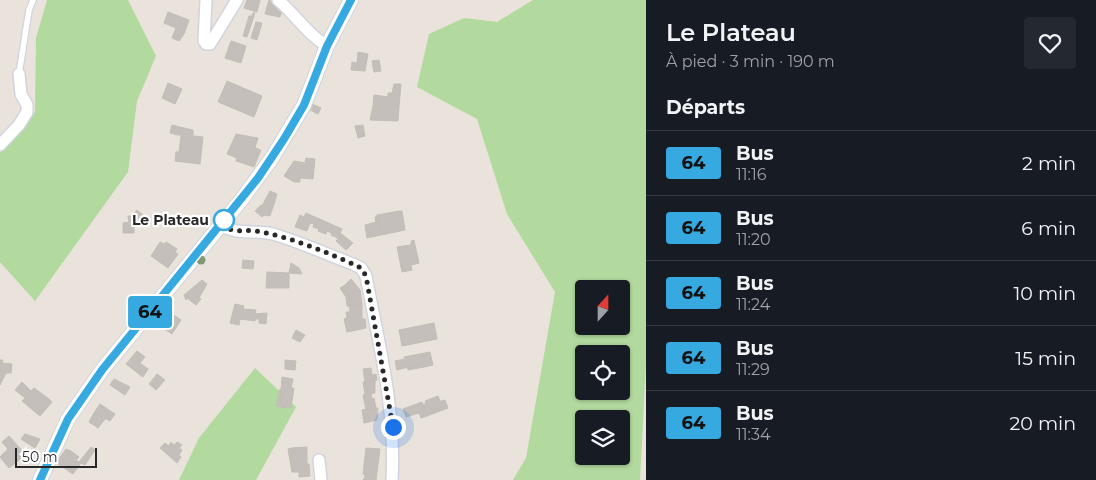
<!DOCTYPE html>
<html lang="fr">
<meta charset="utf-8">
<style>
:root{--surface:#171b24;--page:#242831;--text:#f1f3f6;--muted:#9ea1a6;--line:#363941}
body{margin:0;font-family:Montserrat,sans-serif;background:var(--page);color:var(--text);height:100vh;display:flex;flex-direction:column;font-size:19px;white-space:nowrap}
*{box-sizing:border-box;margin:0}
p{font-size:16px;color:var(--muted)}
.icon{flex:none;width:28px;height:28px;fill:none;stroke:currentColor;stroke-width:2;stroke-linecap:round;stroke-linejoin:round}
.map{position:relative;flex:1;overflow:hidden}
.details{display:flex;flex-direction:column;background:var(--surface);width:450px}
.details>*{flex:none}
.badge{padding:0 10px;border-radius:4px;font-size:18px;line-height:32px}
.needle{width:32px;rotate:21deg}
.tools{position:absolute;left:575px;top:280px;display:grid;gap:10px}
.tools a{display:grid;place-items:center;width:55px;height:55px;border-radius:5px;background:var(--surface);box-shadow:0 1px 4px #0004;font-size:25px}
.scale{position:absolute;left:15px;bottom:12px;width:82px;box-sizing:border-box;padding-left:5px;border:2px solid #282828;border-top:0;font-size:14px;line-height:18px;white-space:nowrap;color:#282828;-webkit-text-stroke:4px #fff;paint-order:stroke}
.you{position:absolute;width:25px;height:25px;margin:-12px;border:4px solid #fff;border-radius:50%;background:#1a73e8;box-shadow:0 0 0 8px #1a73e833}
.map>.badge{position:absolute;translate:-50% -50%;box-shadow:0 0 0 2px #fff}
h2{padding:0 20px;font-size:19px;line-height:45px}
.round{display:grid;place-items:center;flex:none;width:52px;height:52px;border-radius:5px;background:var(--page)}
.summary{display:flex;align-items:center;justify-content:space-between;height:85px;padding:0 20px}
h1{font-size:24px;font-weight:600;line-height:38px}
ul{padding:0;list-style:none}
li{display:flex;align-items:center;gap:15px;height:65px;padding:0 20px;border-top:1px solid var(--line)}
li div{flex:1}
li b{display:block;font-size:19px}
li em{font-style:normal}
li .badge{min-width:55px;font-weight:700;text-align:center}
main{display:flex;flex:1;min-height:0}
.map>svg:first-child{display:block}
</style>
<main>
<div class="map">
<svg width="646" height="480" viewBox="0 0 646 480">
<rect width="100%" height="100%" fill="#e9e3db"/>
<path fill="#b2d99e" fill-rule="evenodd" d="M47,0h81l28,56 -19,45 -9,71 -93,129 -35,-39v-109l35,-41 1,-74z
M533,0h113v362l-6,118h-127l13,-22 29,-166 -48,-78 -30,-95 -60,-32 12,-53 35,-16 33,4zM584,289h37v37h-37zM584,354h37v37h-37zM584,419h37v37h-37z
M255,368l41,39 -40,73h-77l20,-42z"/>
<path fill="#c4bfbb" stroke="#c3beb5" d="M247,0h13l-3,12 -13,-4z
M269,0l13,10 -2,7 -15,-3z
M168,12l21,8 -5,14 -5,7 -7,-3 4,-10 -12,-5z
M253,13h2l-8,24 -4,-1 6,-20h3z
M256,22l6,1 -5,17 -6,-2z
M231,41l15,5 -5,17 -16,-5z
M358,52l10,2 -3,17 -14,-1 1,-8 5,1z
M379,60l2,11 -7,1 -2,-11z
M227,81l35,15 -8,21 -36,-15z
M168,83l14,6 -7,15 -13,-6z
M394,84h7l-2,23 -26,-1 1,-11 14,2v-4h4z
M312,104l9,4 -3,6 -8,-4z
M373,106l26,1 -1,14 -28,-1z
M172,125l8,2 -2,8 -8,-2z
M363,125l2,11 -7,2 -3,-12z
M180,127l13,3v6l10,1 -3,27 -25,-3 1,-9h3l2,-17h-3z
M236,134l22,4 -3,10 6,2 -7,17 -18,-6 1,-3 -10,-4z
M306,158l9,1 -2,20 -13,-1v4h-6l-10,-6 10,-15 11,2z
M270,191l7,3 -2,7 -5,15 -6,-1 -2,2 -7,-6 6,-6 1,1z
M137,210l7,6 -10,12v5h-11v-10l6,-1 -1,-6h4z
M399,211h3l3,19 -24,5 -4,-20z
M306,213l36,16 -2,4 13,10 -7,7 -10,-9 2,-2 -2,-2 -5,-2 1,-2 -5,-2 -1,3 -8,-3 1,-2 -6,-2 1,-3 -4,-1 -3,8 -12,-4 5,-12 4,2z
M377,216l4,19 -14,3 -2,-13 11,-3 -1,-5z
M414,240l5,23 -8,2 1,5 -10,2 -5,-25 14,-2v-4z
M160,242l4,2 2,-2 11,7 -2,3 3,2 -10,14 -17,-12z
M243,260l11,1 -1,8 -11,-1z
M291,263l8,5 3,6 -13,-1z
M267,272l22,1v15h-23z
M351,279l9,11 2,14 -11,2 -2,-10 -3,-5 2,-2 -3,-4z
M202,280l5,4 -8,14 2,1 -5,6 -9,-7 -1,2 -2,-5z
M345,285l3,4 -2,2 3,5 2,10h-4l-1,-9 -6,-9z
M235,304l9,2 -1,3 13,1 -1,4 12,-1 -1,11 -7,-1v-4h-4v2l-15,-2 -1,6 -9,-2z
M362,304v15h3l1,9 -19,4 -3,-13 3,-1 -1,-6h4l-1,-6z
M168,311l13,9 -9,14 -12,-8z
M434,323l3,16 -35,7 -3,-16z
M296,330l9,5 -5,7 -8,-4z
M137,351l8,6 -5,6 -8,-6z
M430,352l3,13 -9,2v-4l-27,7 -2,-9 10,-2 -1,-2z
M132,357l16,12 -5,8 -17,-13z
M0,360h3l-1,3 10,1 -1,9h-5l-6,12z
M285,360l11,1 -1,9 -10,-1z
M424,363v4l-16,3 -1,-4z
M371,368l1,7 4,-1 1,6 -12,2 -2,-13z
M157,374l8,6 -9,10 -7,-6z
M282,377l11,2 -2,9h3l-3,20 -11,-4z
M114,379l16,8 -5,8 -15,-10z
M375,380v13l-10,1 -2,-12z
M22,382l9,9 3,-3 15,11 -9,11 -25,-20z
M280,389l3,1 -3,14 6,1v3l-10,-2z
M371,393l1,6 2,-1 2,10 -10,2 -3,-15z
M438,396l5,12 -17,6 -3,-9 3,-2 -1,-2z
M25,398l15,12 9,-11 3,3 -12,14 -18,-15z
M445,400l3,8 -21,8 -1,-2 17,-6 -2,-7z
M422,402l5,14 -6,2 -2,-5 -13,4 -3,-8z
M100,404l15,10 -5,7 -16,-8z
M378,408l-1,12 -8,2 -2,-13z
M367,409l2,13 -5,1 -2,-13z
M94,413l11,6 -7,9 -9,-6z
M25,434l15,5 -5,9 -14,-9z
M9,436l17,19 -17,13 -9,-11 8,-8 -6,-7z
M171,442l3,3 3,-3 5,3 -3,3 3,2 -3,5 2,2 -4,6 -17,-15 5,-5 4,3z
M91,447l4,3 -10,15 -4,-2 -8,11 -12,-8 10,-15 8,6 -3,3 3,2z
M307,447v17h2l1,12 -11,1v-5h-6l-1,-24z
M292,448l1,24h-1l-4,-23z
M366,448l14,1 -4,31h-13l1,-1 1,-4 -2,-1z
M66,449l5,2 -10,15 -5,-3z"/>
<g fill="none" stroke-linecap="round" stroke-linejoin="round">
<defs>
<path id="service" d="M19,74l10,-64 4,-10"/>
<path id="minor" d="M206,0l-2,41 2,3h4l27,-44
M278,0c17,14 30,35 49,46
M0,145l19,-20 8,-13v-7l-6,-11 -2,-20
M220,225c17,10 34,5 53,9 27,8 53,20 80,30l8,4 5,8c13,69 30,133 26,204
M319,460l2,20"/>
<path id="tertiary" d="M40,480l28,-61 34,-49 140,-171 30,-41 32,-53 23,-59 24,-46"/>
</defs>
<use href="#service" stroke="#d1d3df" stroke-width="8"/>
<use href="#minor" stroke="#d1d3df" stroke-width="14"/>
<use href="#tertiary" stroke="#d1d3df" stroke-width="16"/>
<use href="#service" stroke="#fff" stroke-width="5.5"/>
<use href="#minor" stroke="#fff" stroke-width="11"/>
<use href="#tertiary" stroke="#fff" stroke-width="14"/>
</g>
<circle fill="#829875" cx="201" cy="260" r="4.5"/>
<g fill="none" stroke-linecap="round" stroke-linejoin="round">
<defs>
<path id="line" d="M40,480l28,-61 34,-49 156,-192 26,-39 20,-34 23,-59 24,-46"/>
</defs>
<use href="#line" stroke="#fff" stroke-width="11"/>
<use href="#line" stroke="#36a9e1" stroke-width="8"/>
<path stroke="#282828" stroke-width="5" stroke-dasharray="0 9" d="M224,220l-4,5c17,10 25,3 42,7 33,7 68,21 99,36l5,8 27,151"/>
</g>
<circle fill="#fff" stroke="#36a9e1" stroke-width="2.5" cx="224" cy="220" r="10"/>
<g text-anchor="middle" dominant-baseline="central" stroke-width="4.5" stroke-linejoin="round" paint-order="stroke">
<g font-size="14" font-weight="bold" fill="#282828" stroke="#fff" text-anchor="end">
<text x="209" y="220">Le Plateau</text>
</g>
</g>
</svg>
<div class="tools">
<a><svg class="needle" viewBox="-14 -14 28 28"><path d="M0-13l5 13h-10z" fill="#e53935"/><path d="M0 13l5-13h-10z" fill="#9ea1a6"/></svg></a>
<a><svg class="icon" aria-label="locate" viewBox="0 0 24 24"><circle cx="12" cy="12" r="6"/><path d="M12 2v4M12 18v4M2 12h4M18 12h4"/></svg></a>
<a><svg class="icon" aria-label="layers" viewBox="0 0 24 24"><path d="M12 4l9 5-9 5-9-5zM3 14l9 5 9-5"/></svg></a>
</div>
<div class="scale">50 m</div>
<div class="you" style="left:393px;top:427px"></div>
<b class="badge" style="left:150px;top:312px;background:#36a9e1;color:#111">64</b>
</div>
<section class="details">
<div class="summary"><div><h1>Le Plateau</h1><p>À pied · 3 min · 190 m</p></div><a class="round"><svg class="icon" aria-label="heart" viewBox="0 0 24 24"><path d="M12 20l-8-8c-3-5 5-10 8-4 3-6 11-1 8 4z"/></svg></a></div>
<h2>Départs</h2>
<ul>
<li><span class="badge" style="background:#36a9e1;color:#111">64</span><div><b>Bus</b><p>11:16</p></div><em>2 min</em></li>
<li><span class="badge" style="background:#36a9e1;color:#111">64</span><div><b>Bus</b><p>11:20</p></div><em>6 min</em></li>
<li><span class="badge" style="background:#36a9e1;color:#111">64</span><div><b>Bus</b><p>11:24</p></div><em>10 min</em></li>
<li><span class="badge" style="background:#36a9e1;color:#111">64</span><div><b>Bus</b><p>11:29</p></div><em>15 min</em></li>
<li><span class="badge" style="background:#36a9e1;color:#111">64</span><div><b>Bus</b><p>11:34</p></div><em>20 min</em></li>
</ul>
</section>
</main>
